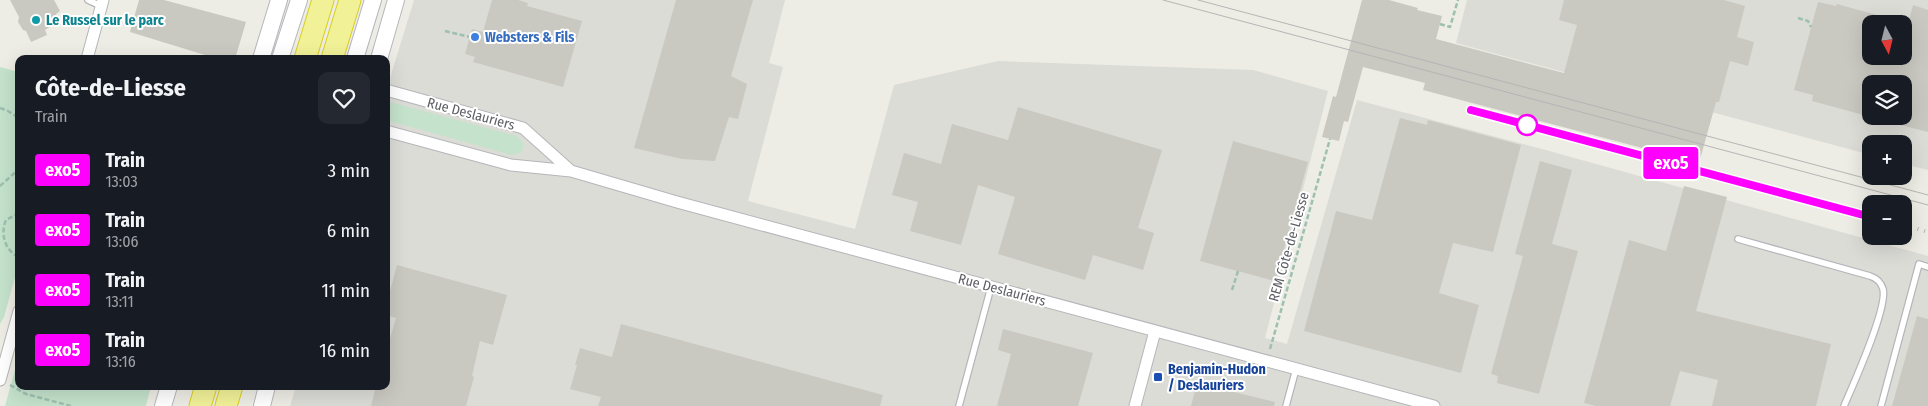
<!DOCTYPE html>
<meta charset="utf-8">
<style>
:root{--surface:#171b24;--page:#242831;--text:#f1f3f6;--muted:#9ea1a6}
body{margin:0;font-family:"Fira Sans Condensed",sans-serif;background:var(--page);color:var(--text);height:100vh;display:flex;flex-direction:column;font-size:19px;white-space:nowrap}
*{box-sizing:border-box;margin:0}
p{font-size:16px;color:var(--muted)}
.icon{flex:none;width:28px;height:28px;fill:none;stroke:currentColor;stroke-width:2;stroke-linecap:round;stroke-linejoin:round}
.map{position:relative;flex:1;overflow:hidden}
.drawer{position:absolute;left:15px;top:55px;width:375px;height:335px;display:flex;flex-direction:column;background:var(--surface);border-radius:10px;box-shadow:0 5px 20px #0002}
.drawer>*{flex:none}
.badge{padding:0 10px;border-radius:4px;font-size:18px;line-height:32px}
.needle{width:32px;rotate:173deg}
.controls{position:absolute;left:1862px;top:15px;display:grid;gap:10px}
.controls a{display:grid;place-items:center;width:50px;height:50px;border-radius:10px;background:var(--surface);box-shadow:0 5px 20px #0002;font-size:25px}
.map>.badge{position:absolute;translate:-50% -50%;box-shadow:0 0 0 2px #fff}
.round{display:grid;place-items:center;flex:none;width:52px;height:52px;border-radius:10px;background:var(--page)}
.overview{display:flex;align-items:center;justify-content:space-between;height:85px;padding:0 20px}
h1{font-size:24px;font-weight:700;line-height:38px}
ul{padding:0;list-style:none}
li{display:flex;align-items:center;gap:15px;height:60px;padding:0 20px}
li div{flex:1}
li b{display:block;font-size:19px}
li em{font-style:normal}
li .badge{min-width:55px;font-weight:700;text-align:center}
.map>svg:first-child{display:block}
</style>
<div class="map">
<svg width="1928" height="406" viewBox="0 0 1928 406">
<rect width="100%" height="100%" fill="#edede5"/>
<path fill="#dcdcd7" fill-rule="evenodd" d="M414,0h371l-16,63 14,4 -35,134 107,28 39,-144 104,-24 255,9 75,21 -63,247 22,6 70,-244 185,49 386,107v150h-1638l6,-20h90v-295z
M1467,0h461v170l-24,-6v-20h-33v11l-415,-112zM1871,24h33v32h-33zM1871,84h33v32h-33z"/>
<path fill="#c4e2cc" d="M0,67l19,5v191l-15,54 -4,7z
M386,101l131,35 6,7c1,9 -3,11 -11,12l-126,-35z
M19,355v31h132l-5,20h-141z"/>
<path fill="#c9c8c1" d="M10,0h44l6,11 -4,3 2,4 -9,5 2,3 -6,4 2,5 -16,7 -5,-11 -3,-1 -5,-8 1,-5z
M139,0h25l82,22 -11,37h-17l-88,-27z
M492,0h26l10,3 -1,3 55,15 -19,66 -90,-25 2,-5 -10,-3 7,-25 11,3z
M676,0h77l-22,76 16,8 -9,35 -9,-2 -14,44 -33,-2 -48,-11z
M1362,0h27l29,8 -1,2 25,6 -6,23 128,34 13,-48 -18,-5 5,-20h160l21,6 -8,31 17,5 -6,24 -18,-5 -11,41h-3l-17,61 -276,-73 2,-7 -62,-16 -15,55 -4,-1 -5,20 -17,-4 11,-41 3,1z
M1818,2l18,4 1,-2 58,16v4h-24v32h33v-33l4,1 5,-19 15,5v122l-47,-12 1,-4h22v-32h-33v33l-59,-16 1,-6 -19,-5z
M1018,107l144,43 -24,78 16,5 -11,37 -50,-15 -8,25 -87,-26 17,-57 -37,-12 -17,60 -51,-14 8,-29 -26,-7 12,-42 37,11 11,-40 56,16z
M1400,118l27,7 1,-5 93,25 -28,107 -40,-9 -14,50 40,12 -18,68 -157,-42 32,-120 36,9z
M1233,141l75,21 -33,119 -75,-20z
M1540,161l32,9 -20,74 26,7 -39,143 -42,-11 1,-7 -7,-2 32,-118 -8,-2z
M1684,186l43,11 -31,114 135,33 -15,62h-104l6,-26 -38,-9 -10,35h-74l-12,-3 45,-163 37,11z
M397,265l110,30 -14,50 -13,-4 -8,35 2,1 -8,29h-95l5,-20h10v-34l10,-34 -10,-3v-9z
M1917,316l11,3v87h-36z
M621,324l262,71 -3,11h-282l3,-9 -31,-8 7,-24h-2l5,-17 32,9z
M1003,329l90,24 -15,53h-81l14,-52 -13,-4z
M1197,383l78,19 -1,4h-83z"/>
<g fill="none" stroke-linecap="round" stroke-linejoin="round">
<defs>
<path id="lane" d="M88,0l13,6
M1738,239l132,37c6,2 11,6 13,13 5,19 -30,96 -39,117
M959,406l32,-119
M1286,406l10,-37
M1881,406l38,-142 9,3"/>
<path id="street" d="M87,59l16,-59
M386,90l137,38 48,43
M386,131l125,34 60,6 106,31 757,204
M0,380l19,-69
M1135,406l20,-75"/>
<path id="secondary" d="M261,59l18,-59
M280,59l19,-59
M355,59l18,-59
M379,59l17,-59
M163,406l6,-20
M262,406l5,-20"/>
<path id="highway" d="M305,59l18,-59
M332,59l18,-59
M200,406l6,-20
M226,406l6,-20"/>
</defs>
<use href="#lane" stroke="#b5b6ba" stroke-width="8"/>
<use href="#street" stroke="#b5b6ba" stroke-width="13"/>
<use href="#secondary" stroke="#b6b7bd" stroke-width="18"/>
<use href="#highway" stroke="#dacd19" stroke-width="23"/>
<path stroke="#9dc0b0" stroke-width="2.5" stroke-dasharray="5 2.5" stroke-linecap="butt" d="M1798,18l10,3 3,6
M1440,24l10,3 8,-27
M445,31l25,6
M0,108l8,3 11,7
M0,186l19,-17
M19,213l-13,7c-6,14 -1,31 13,37
M1232,290l6,-19
M1270,349l60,-210
M10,385l16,9 45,12"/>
<use href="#lane" stroke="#fff" stroke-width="5.5"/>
<use href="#street" stroke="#fff" stroke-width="11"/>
<use href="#secondary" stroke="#fff" stroke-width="16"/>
<use href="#highway" stroke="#f1f198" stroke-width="21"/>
<path stroke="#b5b5b6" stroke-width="1" d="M1163,0l765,205
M1198,0l730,195"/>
<path stroke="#b5b5b6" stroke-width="4" stroke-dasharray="1 6" stroke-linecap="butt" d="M1471,110l400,107
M1904,225l24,7"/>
</g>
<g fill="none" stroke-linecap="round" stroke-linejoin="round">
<defs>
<path id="line" d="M1471,110l400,107"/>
</defs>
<use href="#line" stroke="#fff" stroke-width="11"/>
<use href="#line" stroke="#f0f" stroke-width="8"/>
</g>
<circle fill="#0f9aa8" stroke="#fff" stroke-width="2" cx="36" cy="20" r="5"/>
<circle fill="#3f7fe0" stroke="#fff" stroke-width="2" cx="475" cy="37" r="5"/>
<circle fill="#fff" stroke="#f0f" stroke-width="2.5" cx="1527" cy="125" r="10"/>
<rect fill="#1a4fb4" stroke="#fff" stroke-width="2" x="1153" y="372" width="10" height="10" rx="2.5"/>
<g text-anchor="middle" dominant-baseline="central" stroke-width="4" stroke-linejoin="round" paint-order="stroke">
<g font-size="14" font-weight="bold" fill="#0d838f" stroke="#fff" text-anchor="start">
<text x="46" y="20">Le Russel sur le parc</text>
</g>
<g font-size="14" font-weight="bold" fill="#366cbe" stroke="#fff" text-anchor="start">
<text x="485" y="37">Websters &amp; Fils</text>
</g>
<g font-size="14" fill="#5d5e64" stroke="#fff">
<text transform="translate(471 114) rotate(15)">Rue Deslauriers</text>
<text transform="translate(1289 247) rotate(-74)">REM Côte-de-Liesse</text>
<text transform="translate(1002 290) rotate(15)">Rue Deslauriers</text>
</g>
<g font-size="14" font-weight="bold" fill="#164399" stroke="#fff" text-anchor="start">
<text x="1168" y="369">Benjamin-Hudon<tspan x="1168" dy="16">/ Deslauriers</tspan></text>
</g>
</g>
</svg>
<div class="controls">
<a><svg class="needle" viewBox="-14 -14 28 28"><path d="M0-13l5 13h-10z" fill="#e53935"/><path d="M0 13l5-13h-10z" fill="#9ea1a6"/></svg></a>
<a><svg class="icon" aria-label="layers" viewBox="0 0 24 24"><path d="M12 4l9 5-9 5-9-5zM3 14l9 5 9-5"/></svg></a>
<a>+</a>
<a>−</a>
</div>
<b class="badge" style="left:1671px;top:163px;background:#f0f;color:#fff">exo5</b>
<section class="drawer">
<div class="overview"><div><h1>Côte-de-Liesse</h1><p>Train</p></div><a class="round"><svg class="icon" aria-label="heart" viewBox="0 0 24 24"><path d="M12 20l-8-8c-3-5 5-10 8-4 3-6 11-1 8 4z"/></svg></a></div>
<ul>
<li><span class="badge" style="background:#f0f;color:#fff">exo5</span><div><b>Train</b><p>13:03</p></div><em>3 min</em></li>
<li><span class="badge" style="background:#f0f;color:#fff">exo5</span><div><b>Train</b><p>13:06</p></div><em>6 min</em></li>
<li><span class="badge" style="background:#f0f;color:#fff">exo5</span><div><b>Train</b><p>13:11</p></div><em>11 min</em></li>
<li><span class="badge" style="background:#f0f;color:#fff">exo5</span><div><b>Train</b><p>13:16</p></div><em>16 min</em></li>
</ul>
</section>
</div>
